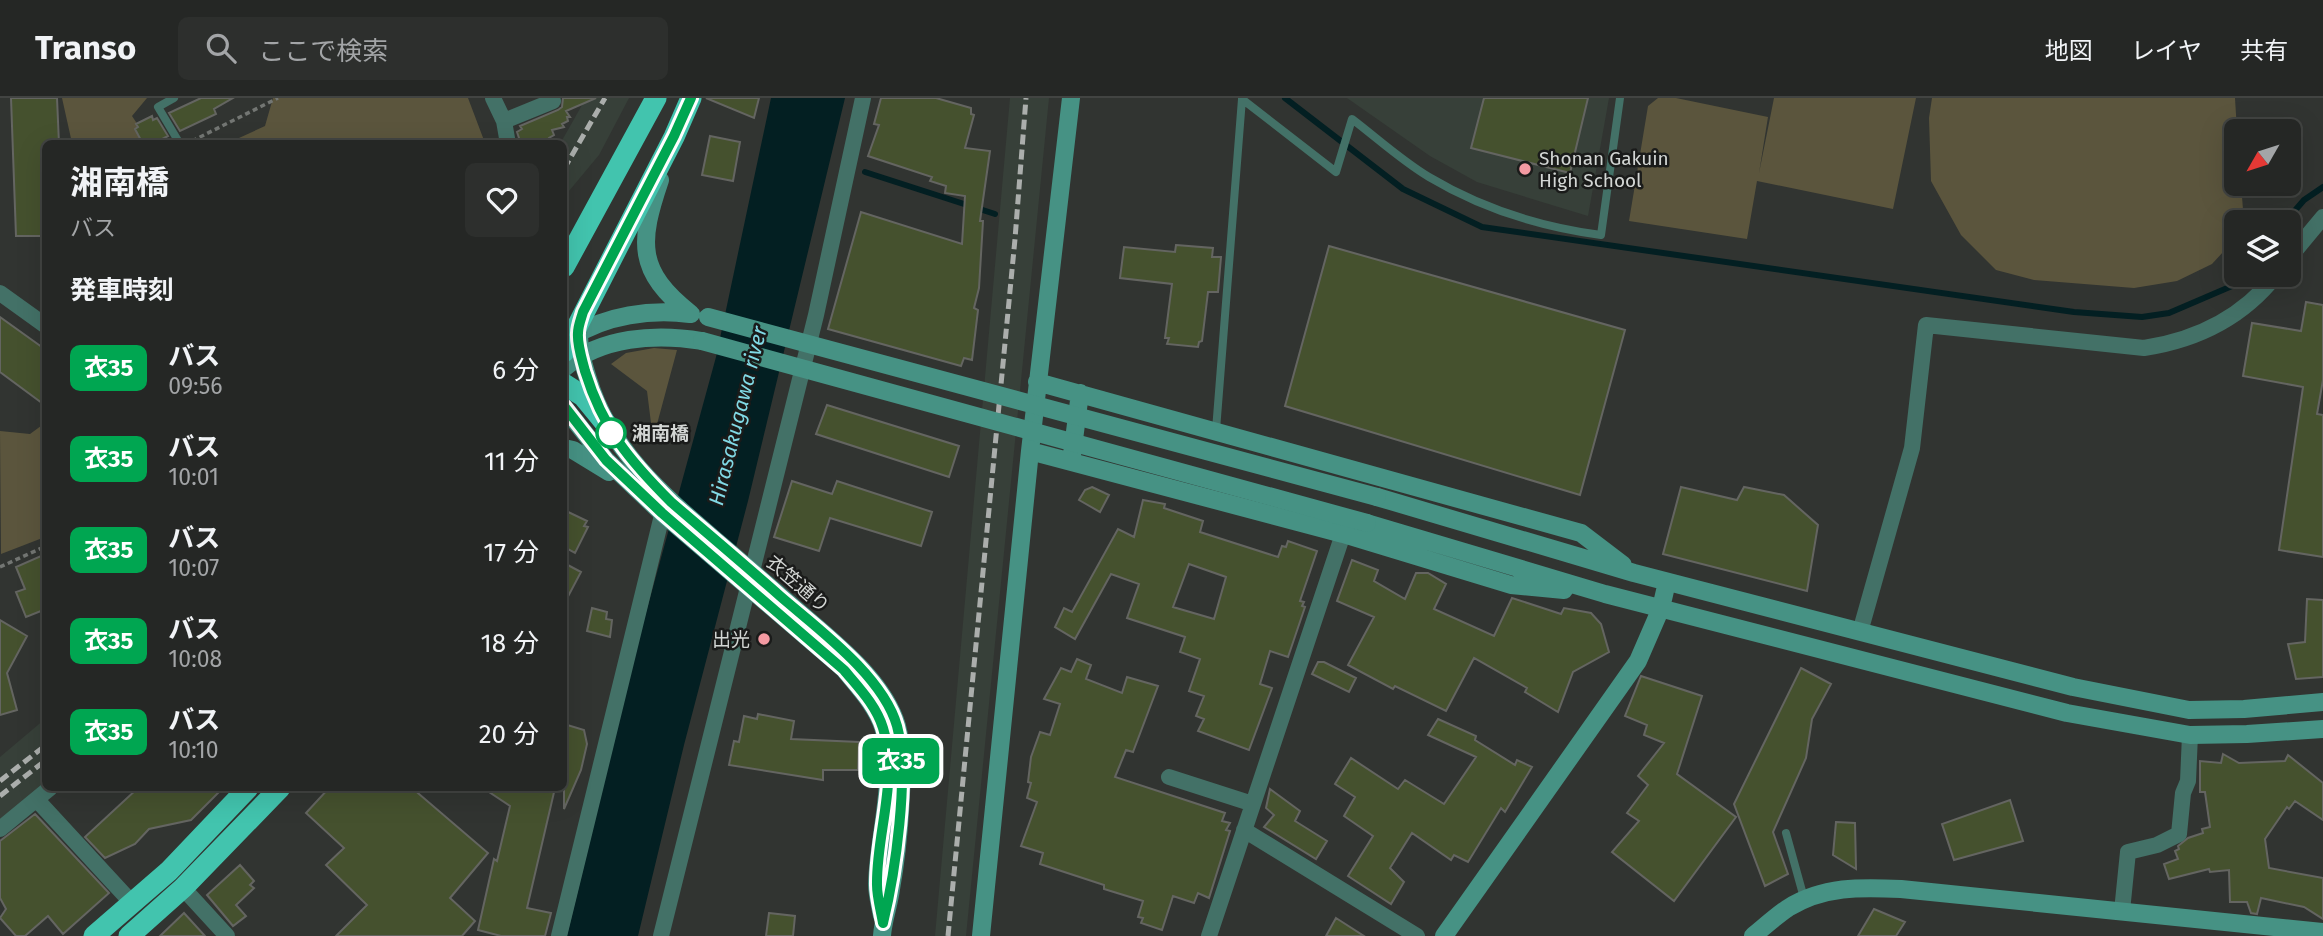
<!DOCTYPE html>
<html lang="ja">
<meta charset="utf-8">
<style>
:root{--surface:#252725;--page:#2d2f2d;--text:#f1f3f6;--muted:#a3a5a7;--line:#424442}
body{margin:0;font-family:"Fira Sans","Noto Sans JP",sans-serif;background:var(--page);color:var(--text);height:100vh;display:flex;flex-direction:column;font-size:26px;white-space:nowrap}
*{box-sizing:border-box;margin:0}
p{font-size:23px;color:var(--muted)}
.icon{flex:none;width:38px;height:38px;fill:none;stroke:currentColor;stroke-width:2;stroke-linecap:round;stroke-linejoin:round}
.map{position:relative;flex:1;overflow:hidden}
.side{position:absolute;left:42px;top:42px;width:525px;height:651px;display:flex;flex-direction:column;background:var(--surface);border-radius:10px;box-shadow:0 7px 28px #0002,0 0 0 2px var(--line)}
.side>*{flex:none}
.badge{padding:0 14px;border-radius:10px;font-size:24px;line-height:46px}
.needle{width:46px;rotate:231deg}
.tools{position:absolute;left:2224px;top:21px;display:grid;gap:14px}
.tools a{display:grid;place-items:center;width:77px;height:77px;border-radius:10px;background:var(--surface);box-shadow:0 7px 28px #0002,0 0 0 2px var(--line);font-size:35px}
.map>.badge{position:absolute;translate:-50% -50%;box-shadow:0 0 0 4px #fff}
h2{padding:0 28px;font-size:26px;line-height:63px}
.round{display:grid;place-items:center;flex:none;width:74px;height:74px;border-radius:10px;background:var(--page)}
.head{display:flex;align-items:center;justify-content:space-between;height:119px;padding:0 28px}
h1{font-size:33px;font-weight:700;line-height:52px}
ul{padding:0;list-style:none}
li{display:flex;align-items:center;gap:21px;height:91px;padding:0 28px}
li div{flex:1}
li b{display:block;font-size:26px}
li em{font-style:normal}
li .badge{min-width:77px;font-weight:700;text-align:center}
header{display:flex;align-items:center;gap:42px;box-sizing:border-box;height:98px;padding:0 35px;background:var(--surface);border-bottom:2px solid var(--line)}
header strong{font-size:33px}
nav{display:flex;gap:38px;margin-inline-start:auto;font-size:24px}
.search{width:490px;height:63px;background:var(--page);display:flex;align-items:center;gap:18px;box-sizing:border-box;padding:0 24px;border-radius:10px;color:var(--muted);font-size:26px}
.map>svg:first-child{display:block}
</style>
<header>
<strong>Transo</strong>
<div class="search"><svg class="icon" aria-label="search" viewBox="0 0 24 24"><circle cx="10" cy="10" r="6"/><path d="M15 15l6 6"/></svg>ここで検索</div>
<nav><a>地図</a><a>レイヤ</a><a>共有</a></nav>
</header>
<div class="map">
<svg width="2323" height="838" viewBox="0 0 2323 838">
<rect width="100%" height="100%" fill="#313431"/>
<path fill="#374039" d="M586,0h43l-30,57 -35,42v-53h-4z
M1010,0h39l-83,838h-31z
M1347,0h262l-21,118 -111,-34 -47,-26z
M45,621v65l-45,38v-65z"/>
<path fill="#5b553d" d="M62,0h85l-15,18 18,27h-78z
M273,0h195l17,45h-257l37,-17z
M1658,0h18l92,19 -9,56 15,-75h142l-23,111 -136,-28 -10,58 -118,-18 19,-115z
M1932,0h303l2,33 -1,53h5l3,38h-8v16l-24,26 -35,17 -43,7 -100,-8 -38,-10 -35,-35 -30,-54 -2,-63z
M654,250l23,2 -24,89 -6,-48 -36,-27 15,-11z
M45,325v114l-44,17 -1,-123 30,3z"/>
<path fill="#031f22" d="M771,0h74l-97,403 -64,244 -46,191h-71l71,-294 78,-285z"/>
<g fill="none" stroke-linecap="round" stroke-linejoin="round">
<path stroke="#031f22" stroke-width="6" d="M1285,0l118,91 79,38 592,85 68,5 27,-4 63,-27 9,-11
M865,74l130,42
M2285,124l19,-22 19,-13"/>
</g>
<path fill="#45512e" stroke="#646561" stroke-width="2" fill-rule="evenodd" d="M11,0h46l2,46h-13v92h-30z
M201,0h32l-19,11 2,5 -36,17 -11,-18z
M563,0h33l-30,13 4,6h-3l1,4 -6,3 2,3 -12,3 2,5 -5,3 2,6h-30l-4,-12 5,-3 -2,-3 38,-16 4,-3z
M706,0h53l-5,20z
M881,0h55l35,10v6l3,1 -9,33 25,3 -10,70h3l-4,67 -5,20 4,2 -6,50 -8,-2 -3,8 -133,-37 33,-117 101,32 3,-48 -20,-3 1,-7 -16,-5 2,-4 -64,-21 11,-31 -5,-1z
M1484,0h104l-18,75 -99,-25z
M152,18l1,4 4,-2 11,18 -15,8h-10l-8,-15 3,-2 -2,-3z
M710,38l30,6 -7,39 -31,-6z
M1176,147l37,3 -1,9h9l-3,35h-10l-6,49 -3,1 -1,5 -31,-3 2,-6h-4l7,-54 -52,-6 4,-31 51,5z
M1329,148l296,84 -45,165 -295,-89z
M2306,204l17,3v75l-6,34 6,1v142l-44,-7 24,-163 -60,-11 9,-53 49,8z
M0,219l46,33v56l-46,-34z
M827,307l132,41 -10,31 -133,-43z
M792,383l40,13 5,-13 95,31 -11,34 -91,-28 -11,33 -45,-14z
M1092,389l17,8 -9,17 -21,-12 6,-10z
M1681,389l56,13 7,-13 40,8 34,30 -11,66 -144,-37z
M1143,402l22,4 -1,4 39,13 -3,11 78,25 4,-11 4,1 2,-6 29,10 -17,50 4,1 -2,4 3,1 -17,50 -18,-6 -10,33 12,4 -23,62 -51,-19 6,-12 -8,-3 8,-20 -15,-5 11,-32 -20,-7 5,-15 -58,-19 12,-34 -28,-10 -36,65 -20,-12 9,-19 8,4 46,-83 16,8zM1189,466l37,13 -12,42 -41,-12z
M564,412l23,11 -3,5 4,1 -13,26 -11,-6z
M41,458l5,10v43l-20,8 -10,-25 9,-3 -9,-22z
M1352,462l26,10 -4,11 31,18 11,-26h12l18,11 -12,25 60,27 18,-38 49,16 3,-6 27,5 10,11 8,28 -36,20 -15,40 -33,-20 2,-4 -53,-30 -28,53 -51,-25 -2,3 -45,-24 26,-48 -37,-16z
M564,465l17,9 -17,32z
M2307,501l16,1v77l-27,2 -8,-35 17,-2z
M592,510l15,4 -1,7 6,1 -2,17 -23,-6z
M0,522l27,16 -20,37 10,37 -17,5z
M1077,561l14,6 -5,14 36,14 5,-16 31,9 -25,66 -7,-2 -11,27 110,36 -3,8 8,2 -4,7 4,1 -21,67 -11,-5 -4,10 -21,-7 -11,34 -21,-7 2,-5 -5,-1 5,-16 -39,-12v-4l-64,-21 3,-11 -22,-7 16,-44 -10,-4 4,-15 -3,-1 3,-25 9,-25 10,3 10,-31 -16,-5 17,-31 10,4z
M1318,564h6l32,16 -7,14 -37,-18z
M1801,570l30,16 -19,35 -6,39 -33,74 15,42 -23,12 -31,-82z
M1641,578l61,20 -25,78 59,43 -62,84 -62,-49 27,-31 -12,-8 21,-28 -10,-9 26,-33 -20,-8 3,-10 -22,-9z
M758,616l36,7 -3,18 68,3 -1,28h-35v10l-94,-15 5,-24 5,1 5,-26 13,3z
M1438,621l38,17 -1,4 40,25 2,-5 15,7 -27,45 -4,-4 -33,54 -14,-7 -3,5 -39,-27 -22,35 14,14 -13,22 -43,-28 25,-40 -29,-20 11,-19 -20,-13 16,-26 47,31 7,-9 39,24 32,-47 -48,-22z
M564,626l20,6 3,14 -6,26 -17,39z
M2223,656l16,9 46,-2 3,-6 35,28v37l-28,-19 -6,8 -2,-2 -22,32 4,29 54,10v41l-19,-12 -43,-9 -4,16 -6,-1 -4,-11h-17l-1,-32 -19,2 -1,-3 -40,10 -5,-15 14,-5 -3,-8 4,-2 -1,-3 10,-8 15,-5 -1,-4 8,-2 -5,-35h-5v-31l21,2z
M138,690h85l-32,32 -42,9 -14,15 -30,14 -20,-21z
M329,690h83l76,65 -38,45 25,23 -13,15h-126l31,-31 -41,-40 18,-17 -38,-35z
M483,690h72l-28,120 24,5 -6,23h-44l-23,-6 16,-71 3,2 13,-55z
M1270,691l30,22 -5,10 32,20 -11,18 -52,-32 10,-12 -8,-7z
M2010,702l13,41 -69,19 -12,-36z
M35,716l74,79 -46,41 -15,-18 -23,20h-9l-16,-18 6,-9 -6,-11v-57z
M1836,724l19,1 1,46 -23,-14z
M240,767l14,16 -4,4 4,3 -18,17 10,11 -13,10 -26,-31z
M1874,811l31,13 -9,14h-38z
M184,815l21,23h-45z
M769,815l26,3 -2,20h-27z
M1336,820l28,18h-38z"/>
<g fill="none" stroke-linecap="round" stroke-linejoin="round">
<path stroke="#737673" stroke-width="3.5" stroke-dasharray="5 3.5" stroke-linecap="butt" d="M192,43l86,-43
M0,469l46,-21"/>
<path stroke="#437167" stroke-width="8" d="M174,0l-16,9 22,37
M1216,332l26,-331 94,73 16,-53c25,19 50,42 77,58 52,31 112,50 172,58l19,-137
M1786,735l18,65"/>
<path stroke="#437167" stroke-width="16" d="M493,0l11,23 4,23
M504,23l49,-20
M2289,160l34,-41
M0,195l46,33
M1860,534l52,-184 14,-123 218,23c53,-8 99,-31 132,-73
M1169,679l84,27
M37,702l95,103
M0,731l50,-41
M1244,732l173,106
M183,790l44,48
M2122,813l6,-59 29,-7 22,-11 4,-41 5,-12 2,-46
M559,838l106,-433
M661,838l155,-621 47,-217
M1209,838l134,-402"/>
<path stroke="#469284" stroke-width="18" d="M660,82c-21,62 -24,91 31,134
M581,224c-5,19 1,38 7,57 22,73 77,118 133,166 31,27 62,53 93,80 31,27 71,60 83,101 10,37 1,124 -6,163 -2,16 -8,31 -9,47
M572,239c34,-22 79,-28 118,-23
M564,270c37,-31 91,-35 138,-27
M1037,284l544,151 42,32
M564,309l42,53 56,53 182,156c14,18 32,36 39,58 15,47 -5,109 -6,157 0,10 3,21 5,32
M564,350l9,2 36,22
M1030,353l313,83 168,51 53,5
M1072,357l8,-62
M1377,399l257,76 439,114 116,23 55,-1 79,-7
M1367,425l238,71 462,119 123,22 57,-1 76,-5
M981,838l49,-485 41,-353
M1444,838l194,-275 23,-53 6,-26
M1753,838c11,-9 23,-20 35,-28 35,-22 73,-21 113,-19l422,43"/>
<path stroke="#42c4ae" stroke-width="21" d="M564,169l92,-169
M564,254l110,-215 17,-39
M564,286l19,12 23,28
M94,838l75,-65 79,-83
M129,838l54,-48 97,-100"/>
<path stroke="#abaeac" stroke-width="5" stroke-dasharray="10 5" stroke-linecap="butt" d="M564,71l41,-71
M0,683l46,-36
M0,698l46,-36
M948,838l67,-697 11,-141"/>
<path stroke="#469284" stroke-width="18" d="M708,219l669,180
M702,243l665,182"/>
</g>
<g fill="none" stroke-linecap="round" stroke-linejoin="round">
<defs>
<path id="line" d="M564,308l42,54 56,53 182,157c14,17 32,35 39,58 16,51 -7,106 -6,157 0,12 4,26 6,38 12,-49 27,-149 14,-197 -14,-50 -79,-97 -117,-130 -36,-32 -73,-63 -109,-94 -42,-42 -68,-73 -86,-131 -3,-12 -8,-26 -7,-38 0,-7 3,-14 5,-21l91,-176 17,-38"/>
</defs>
<use href="#line" stroke="#fff" stroke-width="16"/>
<use href="#line" stroke="#00a651" stroke-width="10"/>
</g>
<g fill="#f49aa2" stroke="#1a1b1a" stroke-width="2.5">
<circle cx="1525" cy="71" r="7"/>
<circle cx="764" cy="541" r="7"/>
</g>
<circle fill="#fff" stroke="#00a651" stroke-width="3.5" cx="611" cy="335" r="14"/>
<g text-anchor="middle" dominant-baseline="central" stroke-width="5" stroke-linejoin="round" paint-order="stroke">
<g font-size="19" fill="#d3d6d4" stroke="#1a1b1a" text-anchor="start">
<text x="1539" y="60">Shonan Gakuin<tspan x="1539" dy="22">High School</tspan></text>
<text x="750" y="541" text-anchor="end">出光</text>
</g>
<g font-size="19" font-weight="bold" fill="#d3d6d4" stroke="#1a1b1a" text-anchor="start">
<text x="632" y="335">湘南橋</text>
</g>
<g font-size="19" fill="#d3d6d4" stroke="#1a1b1a">
<text transform="translate(798 486) rotate(41)">衣笠通り</text>
</g>
<g font-size="21" font-style="italic" fill="#81d9e5" stroke="#1a1b1a">
<text transform="translate(738 318) rotate(-76)">Hirasakugawa river</text>
</g>
</g>
</svg>
<div class="tools">
<a><svg class="needle" viewBox="-14 -14 28 28"><path d="M0-13l5 13h-10z" fill="#e53935"/><path d="M0 13l5-13h-10z" fill="#a3a5a7"/></svg></a>
<a><svg class="icon" aria-label="layers" viewBox="0 0 24 24"><path d="M12 4l9 5-9 5-9-5zM3 14l9 5 9-5"/></svg></a>
</div>
<b class="badge" style="left:901px;top:663px;background:#00a651;color:#fff">衣35</b>
<section class="side">
<div class="head"><div><h1>湘南橋</h1><p>バス</p></div><a class="round"><svg class="icon" aria-label="heart" viewBox="0 0 24 24"><path d="M12 20l-8-8c-3-5 5-10 8-4 3-6 11-1 8 4z"/></svg></a></div>
<h2>発車時刻</h2>
<ul>
<li><span class="badge" style="background:#00a651;color:#fff">衣35</span><div><b>バス</b><p>09:56</p></div><em>6 分</em></li>
<li><span class="badge" style="background:#00a651;color:#fff">衣35</span><div><b>バス</b><p>10:01</p></div><em>11 分</em></li>
<li><span class="badge" style="background:#00a651;color:#fff">衣35</span><div><b>バス</b><p>10:07</p></div><em>17 分</em></li>
<li><span class="badge" style="background:#00a651;color:#fff">衣35</span><div><b>バス</b><p>10:08</p></div><em>18 分</em></li>
<li><span class="badge" style="background:#00a651;color:#fff">衣35</span><div><b>バス</b><p>10:10</p></div><em>20 分</em></li>
</ul>
</section>
</div>
